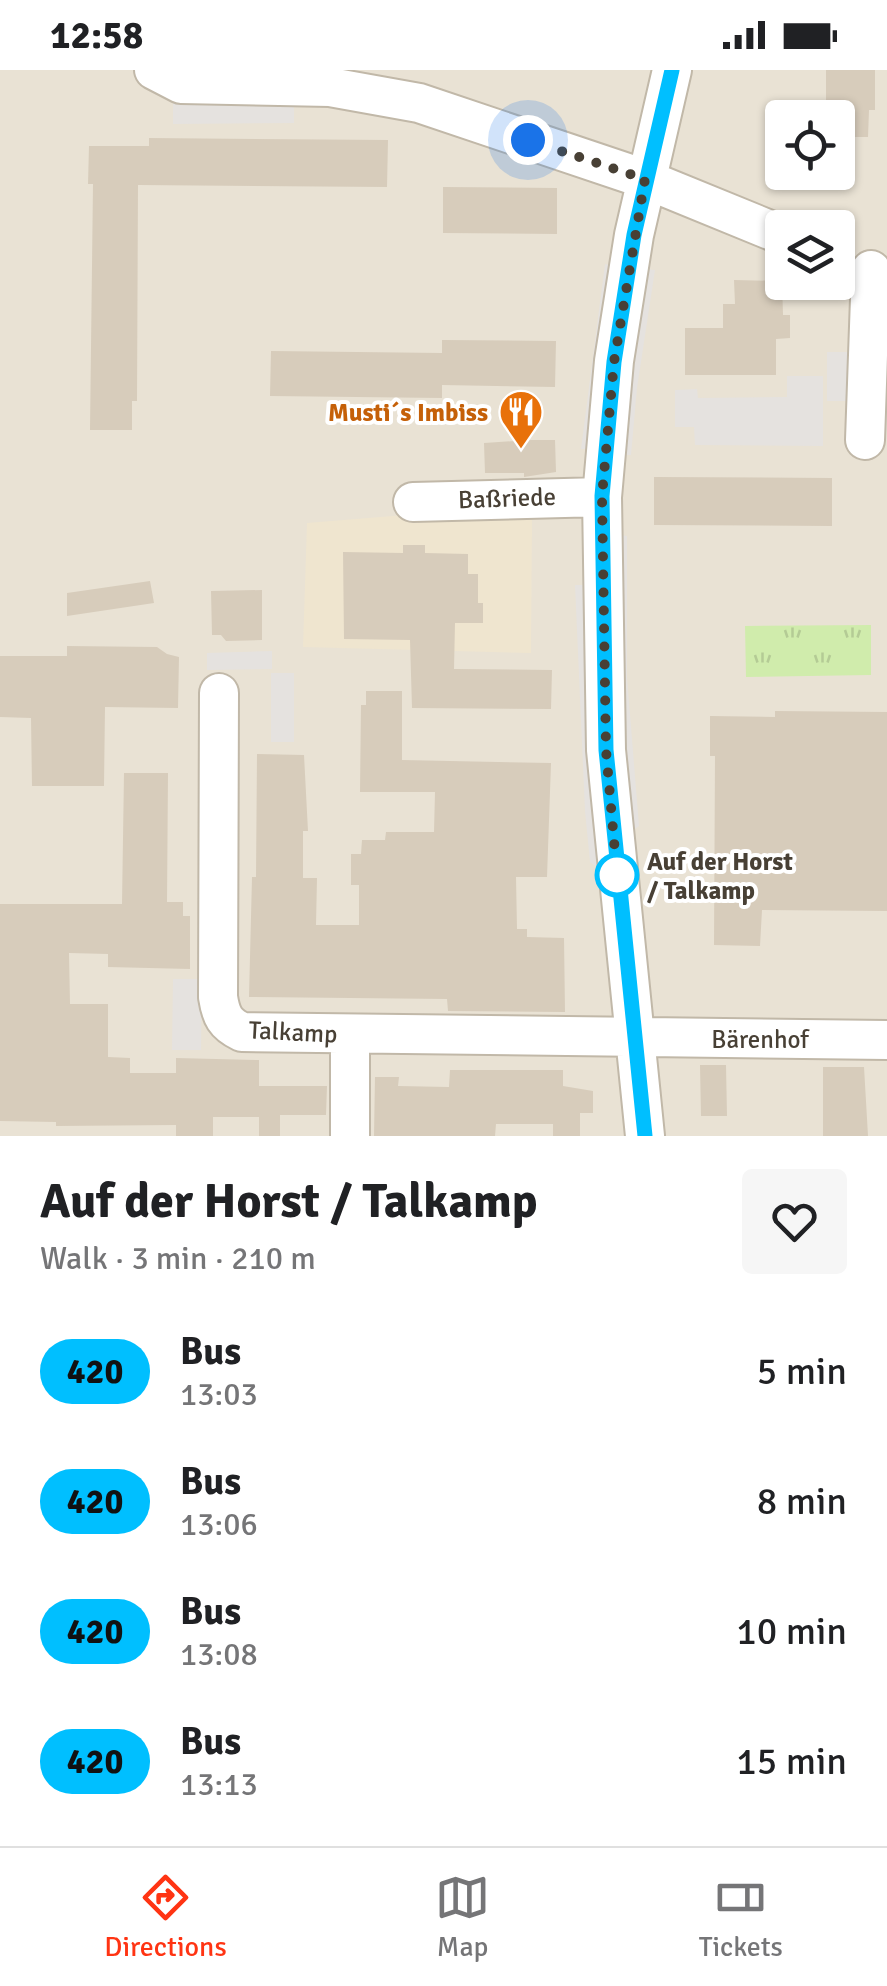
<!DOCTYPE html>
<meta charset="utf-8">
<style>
:root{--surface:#fff;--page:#f6f6f6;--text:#202124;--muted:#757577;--line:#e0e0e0;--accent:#ff3413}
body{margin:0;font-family:Signika,sans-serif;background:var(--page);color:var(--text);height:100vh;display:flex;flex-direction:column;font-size:38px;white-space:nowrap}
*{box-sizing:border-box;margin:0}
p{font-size:32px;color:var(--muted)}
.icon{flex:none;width:55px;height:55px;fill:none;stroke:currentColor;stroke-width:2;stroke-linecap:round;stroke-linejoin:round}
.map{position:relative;height:1066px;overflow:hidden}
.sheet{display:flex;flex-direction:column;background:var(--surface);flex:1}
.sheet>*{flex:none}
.badge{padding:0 20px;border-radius:32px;font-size:35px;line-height:65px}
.buttons{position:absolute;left:765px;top:30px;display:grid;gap:20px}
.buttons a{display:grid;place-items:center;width:90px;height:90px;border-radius:10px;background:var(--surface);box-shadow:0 2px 8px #0004;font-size:50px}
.you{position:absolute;width:50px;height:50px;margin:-25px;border:8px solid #fff;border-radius:50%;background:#1a73e8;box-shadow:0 0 0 15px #1a73e833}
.map>.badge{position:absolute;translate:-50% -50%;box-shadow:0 0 0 5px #fff}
.round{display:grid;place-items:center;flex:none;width:105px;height:105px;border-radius:10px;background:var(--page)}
.overview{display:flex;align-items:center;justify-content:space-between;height:170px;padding:0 40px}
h1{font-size:48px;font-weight:700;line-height:75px}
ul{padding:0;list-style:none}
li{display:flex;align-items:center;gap:30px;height:130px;padding:0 40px}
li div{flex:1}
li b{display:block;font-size:38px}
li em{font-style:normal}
li .badge{min-width:110px;font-weight:700;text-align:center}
.status{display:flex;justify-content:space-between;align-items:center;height:70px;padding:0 50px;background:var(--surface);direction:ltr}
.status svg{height:28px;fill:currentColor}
.tab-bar{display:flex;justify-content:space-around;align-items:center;height:140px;border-top:2px solid var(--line);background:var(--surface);font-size:28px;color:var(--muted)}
.tab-bar a{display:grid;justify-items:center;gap:5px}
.tab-bar .selected{color:var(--accent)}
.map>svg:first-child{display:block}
</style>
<div class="status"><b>12:58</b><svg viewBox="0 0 49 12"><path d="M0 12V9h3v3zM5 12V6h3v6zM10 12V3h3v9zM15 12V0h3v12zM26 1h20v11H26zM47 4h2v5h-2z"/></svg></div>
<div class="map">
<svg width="887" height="1066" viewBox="0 0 887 1066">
<defs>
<pattern id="park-tufts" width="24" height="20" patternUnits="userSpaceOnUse" patternTransform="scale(2.5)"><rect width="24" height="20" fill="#d0ecac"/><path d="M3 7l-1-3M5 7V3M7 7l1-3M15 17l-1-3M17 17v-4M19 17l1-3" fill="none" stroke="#b4cb95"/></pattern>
</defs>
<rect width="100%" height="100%" fill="#f4f0e6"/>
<path fill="#e9e2d4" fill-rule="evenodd" d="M0,0h887v1066h-887zM782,48h56v54h-56zM782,158h56v54h-56z"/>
<path fill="#efe5cf" d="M417,444l115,1 -1,138 -228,-6 4,-124z"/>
<path fill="url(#park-tufts)" d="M871,555v50l-125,2 -1,-51z"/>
<path fill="#e5e2df" d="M294,32v21l-121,1v-21z
M605,194l11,3 -24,182h-11z
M644,199l11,1 -18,118 -6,67h-10z
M827,282h23v49h-23z
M787,306h36v70l-128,-1 -1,-18h-19v-37l22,-1 1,9 89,-1z
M616,464l11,2v141l12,149 -13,9z
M575,515h9l5,138 13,148 -12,-9 -5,-51z
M272,581v18l-65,1v-17z
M271,603h23v69h-23z
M173,909h29l-1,71h-29z"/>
<path fill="#d7ccbb" d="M826,0h49v40h-6l-1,27h-30v-19h-12z
M149,68l239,2 -1,47 -249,-2 -1,216h-5v29h-42l3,-246h-5l1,-38h60z
M443,117l114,1v46l-114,-1z
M734,210l48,1 1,34h7v23l-14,1v36h-91v-47h38v-24h12z
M442,270l114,1 -1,46 -113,-2v13l-172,-2 1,-45 171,2z
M531,370h24l1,32 -32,5v-4h-39l-1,-30z
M654,407l178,1v48l-178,-1z
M403,475h22v8l43,1v20h10v29h5v20h-28l-1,46 98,1 -1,39 -139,-1 -2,-68 -66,-1 -1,-87 60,1z
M150,511l4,22 -87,13v-23z
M262,520v50l-36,1 -5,-6h-9l-1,-44z
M67,576l90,1 10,7 12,3 -1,51 -73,-1 -1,79h-72l-1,-68 -31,-1v-61h67z
M366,621h36v69l149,3 -4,114h-31l1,52h10v8l37,1 1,74 -117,-1 -1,-12 -198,-2 3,-120h4l1,-123 47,1 4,76h-5v47h14l-1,47h43v-40h-8v-31h10l1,-14h23l1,-8h48l1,-40h-75l1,-87h5z
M775,641l112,1v199l-125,-1 -2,36 -46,-1 1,-189h-5v-40l65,1z
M124,703h44l-1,129h16v14h7v53l-82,-2v-13l-39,-1 1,51h38v53l22,1v15h46v-15l83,2v26h68l-1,29h-46v21h-21v-19h-46v19h-37v-11l-120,1v-4l-56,-1v-217h122z
M700,995h26l1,51h-26z
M823,997h41l4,69h-45z
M450,1000h113v16l30,5v22h-13v23h-27v-12h-57l-1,12h-121l1,-59h24l-1,9 51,1z"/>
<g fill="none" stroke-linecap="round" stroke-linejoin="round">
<defs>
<path id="minor" d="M154,0l27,14 149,3 89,16 226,76 137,56
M865,370l6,-170
M413,432l189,-5
M219,623l-1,304c3,19 7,27 24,35l645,8
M350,1066v-101
M645,1066l-39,-386 -4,-253 12,-136 20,-126 38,-165"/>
</defs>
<use href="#minor" stroke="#c1b8a8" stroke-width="42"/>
<use href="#minor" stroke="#fff" stroke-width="38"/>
</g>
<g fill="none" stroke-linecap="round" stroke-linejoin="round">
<defs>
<path id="line" d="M645,1066l-39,-386 -4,-254 12,-134 20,-127 38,-165"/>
</defs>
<use href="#line" stroke="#fff" stroke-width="22"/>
<use href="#line" stroke="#00bfff" stroke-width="15"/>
<path stroke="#484035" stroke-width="10" stroke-dasharray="0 18" d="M528,70l117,39 -31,183 -12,134 4,254 11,125"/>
</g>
<defs>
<symbol id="restaurant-pin" viewBox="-11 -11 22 30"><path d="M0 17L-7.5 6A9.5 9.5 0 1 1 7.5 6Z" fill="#e8710a" stroke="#fff"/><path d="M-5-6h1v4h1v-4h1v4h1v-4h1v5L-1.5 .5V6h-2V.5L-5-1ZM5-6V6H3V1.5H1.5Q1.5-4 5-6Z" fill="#fff"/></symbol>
</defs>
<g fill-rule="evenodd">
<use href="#restaurant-pin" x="496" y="317" width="50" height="68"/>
</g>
<circle fill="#fff" stroke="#00bfff" stroke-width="5" cx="617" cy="805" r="20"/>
<g text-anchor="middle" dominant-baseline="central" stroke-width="8" stroke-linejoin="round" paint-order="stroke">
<g font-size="25" font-weight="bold" fill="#c56008" stroke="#fff" text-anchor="end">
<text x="488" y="342">Musti´s Imbiss</text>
</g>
<g font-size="25" fill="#484035" stroke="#fff">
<text transform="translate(507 428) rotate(-2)">Baßriede</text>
<text transform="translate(293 962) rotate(3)">Talkamp</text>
<text x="760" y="969">Bärenhof</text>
</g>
<g font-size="25" font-weight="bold" fill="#484035" stroke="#fff" text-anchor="start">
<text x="647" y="791">Auf der Horst<tspan x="647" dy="29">/ Talkamp</tspan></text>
</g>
</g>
</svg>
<div class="buttons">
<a><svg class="icon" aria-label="locate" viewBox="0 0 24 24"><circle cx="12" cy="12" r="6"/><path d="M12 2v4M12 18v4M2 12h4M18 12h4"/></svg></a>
<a><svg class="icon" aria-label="layers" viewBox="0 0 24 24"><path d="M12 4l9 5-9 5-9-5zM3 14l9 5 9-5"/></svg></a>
</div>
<div class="you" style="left:528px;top:70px"></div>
</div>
<section class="sheet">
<div class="overview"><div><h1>Auf der Horst / Talkamp</h1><p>Walk · 3 min · 210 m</p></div><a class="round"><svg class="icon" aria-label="heart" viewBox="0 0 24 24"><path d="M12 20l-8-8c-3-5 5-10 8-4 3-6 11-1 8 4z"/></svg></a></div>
<ul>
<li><span class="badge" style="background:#00bfff;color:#111">420</span><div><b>Bus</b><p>13:03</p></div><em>5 min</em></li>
<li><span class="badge" style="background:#00bfff;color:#111">420</span><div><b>Bus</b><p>13:06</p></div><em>8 min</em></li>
<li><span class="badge" style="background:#00bfff;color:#111">420</span><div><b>Bus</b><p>13:08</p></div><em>10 min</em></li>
<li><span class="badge" style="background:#00bfff;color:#111">420</span><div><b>Bus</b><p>13:13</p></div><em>15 min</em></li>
</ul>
</section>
<nav class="tab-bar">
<a class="selected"><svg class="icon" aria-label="directions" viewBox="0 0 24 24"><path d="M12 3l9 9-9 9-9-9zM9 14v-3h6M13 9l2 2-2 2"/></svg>Directions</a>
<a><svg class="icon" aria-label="map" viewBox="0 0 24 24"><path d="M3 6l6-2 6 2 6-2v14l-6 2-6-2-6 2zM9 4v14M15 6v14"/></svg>Map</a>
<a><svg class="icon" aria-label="tickets" viewBox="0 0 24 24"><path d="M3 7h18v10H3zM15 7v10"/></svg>Tickets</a>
</nav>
